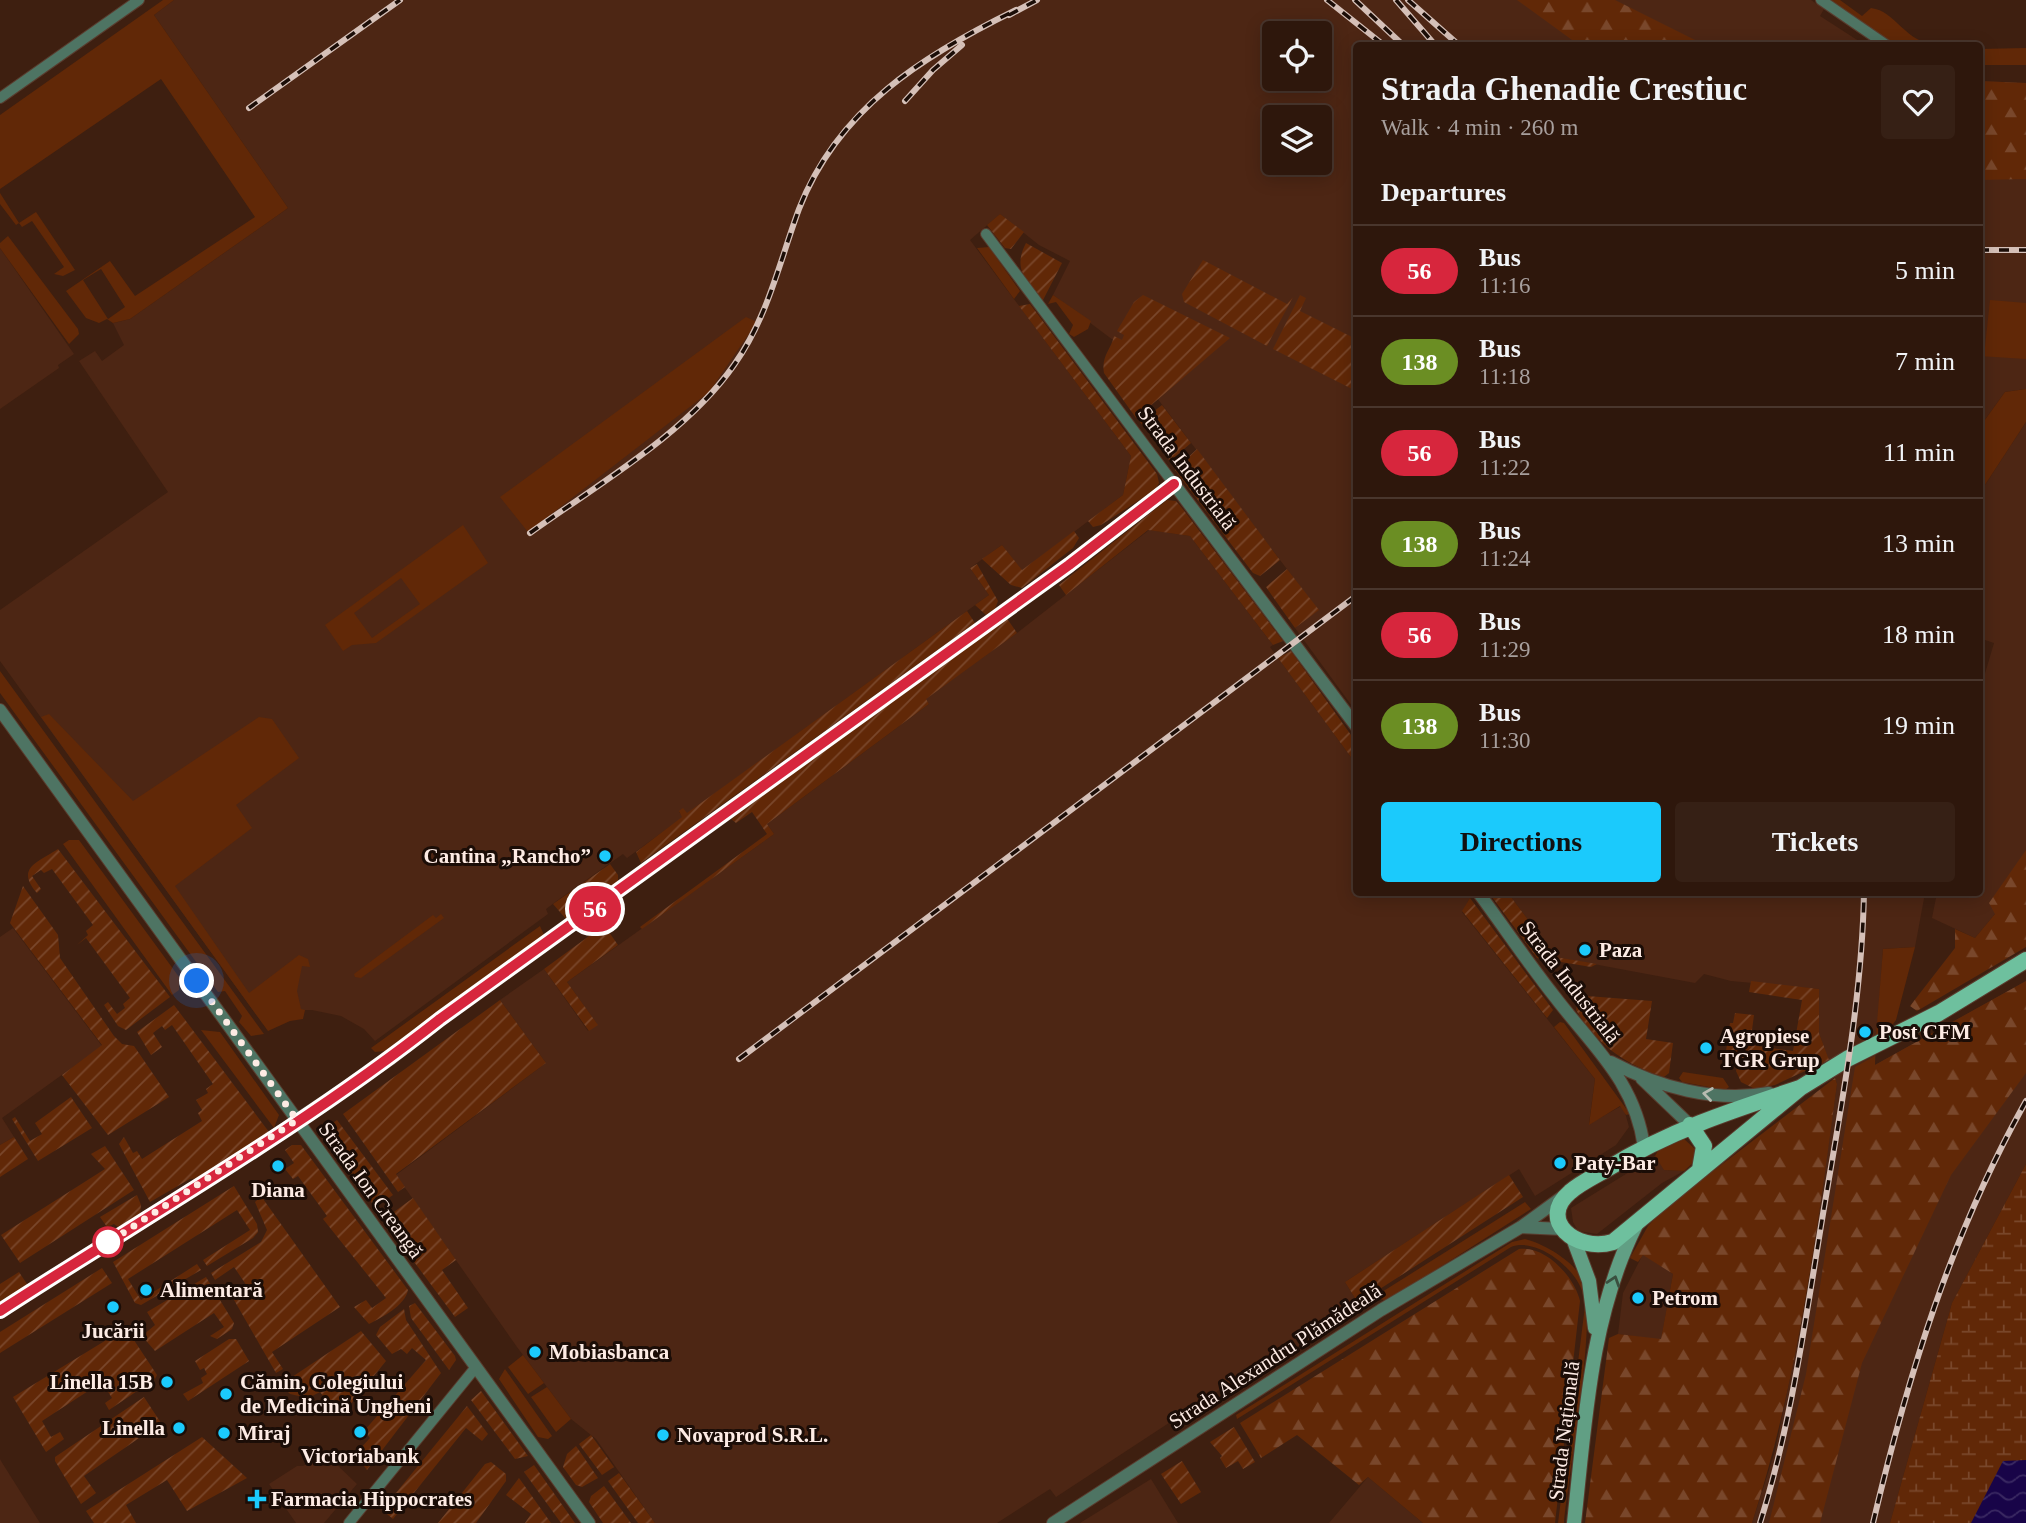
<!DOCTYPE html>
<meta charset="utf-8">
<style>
:root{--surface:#2e170c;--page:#362015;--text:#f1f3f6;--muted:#a79f9d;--line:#49362d;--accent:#1bcafc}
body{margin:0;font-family:"Times New Roman",serif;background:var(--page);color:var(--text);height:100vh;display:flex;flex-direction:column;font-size:26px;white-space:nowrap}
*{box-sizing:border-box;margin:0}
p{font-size:23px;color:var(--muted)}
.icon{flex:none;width:38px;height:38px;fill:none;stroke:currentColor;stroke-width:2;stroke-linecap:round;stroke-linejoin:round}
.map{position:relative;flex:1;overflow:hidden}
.panel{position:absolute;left:1353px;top:42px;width:630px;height:854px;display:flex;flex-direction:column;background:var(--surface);border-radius:7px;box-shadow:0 4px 18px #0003,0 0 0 2px var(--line)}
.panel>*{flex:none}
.badge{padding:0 14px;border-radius:23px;font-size:24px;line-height:46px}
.tools{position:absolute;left:1262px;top:21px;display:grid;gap:14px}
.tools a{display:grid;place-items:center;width:70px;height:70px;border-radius:7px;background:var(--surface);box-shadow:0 4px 18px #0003,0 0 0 2px var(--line);font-size:35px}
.you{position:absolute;width:35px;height:35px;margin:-18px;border:5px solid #fff;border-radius:50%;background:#1a73e8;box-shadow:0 0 0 10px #1a73e833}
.map>.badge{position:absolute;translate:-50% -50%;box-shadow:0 0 0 4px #fff}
h2{padding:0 28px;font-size:26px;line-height:63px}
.round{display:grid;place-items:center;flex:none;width:74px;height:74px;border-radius:7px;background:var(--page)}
.head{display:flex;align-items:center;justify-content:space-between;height:119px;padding:0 28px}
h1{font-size:33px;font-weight:600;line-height:52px}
.primary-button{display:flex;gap:14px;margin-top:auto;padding:14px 28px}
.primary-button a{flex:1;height:80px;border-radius:7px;background:var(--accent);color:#111;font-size:28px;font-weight:600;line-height:80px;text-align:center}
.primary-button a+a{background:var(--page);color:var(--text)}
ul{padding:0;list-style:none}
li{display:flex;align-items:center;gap:21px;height:91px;padding:0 28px;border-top:2px solid var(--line)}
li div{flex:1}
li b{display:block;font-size:26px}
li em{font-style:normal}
li .badge{min-width:77px;font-weight:700;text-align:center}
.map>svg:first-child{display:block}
</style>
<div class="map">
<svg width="2026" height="1523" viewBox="0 0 2026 1523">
<defs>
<pattern id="forest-firs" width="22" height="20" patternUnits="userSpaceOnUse" patternTransform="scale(1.75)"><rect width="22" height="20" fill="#612807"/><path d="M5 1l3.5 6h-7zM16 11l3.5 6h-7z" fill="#79472b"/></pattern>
<pattern id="wetland-marsh" width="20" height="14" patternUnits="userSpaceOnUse" patternTransform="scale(1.75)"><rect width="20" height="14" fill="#612807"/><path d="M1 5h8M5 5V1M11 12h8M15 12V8" fill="none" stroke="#79472b"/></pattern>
<pattern id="garden-furrows" width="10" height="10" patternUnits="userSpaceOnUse" patternTransform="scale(1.75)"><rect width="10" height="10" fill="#612807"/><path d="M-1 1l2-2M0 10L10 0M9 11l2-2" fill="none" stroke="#79472b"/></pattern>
<pattern id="water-waves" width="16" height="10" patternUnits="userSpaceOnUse" patternTransform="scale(1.75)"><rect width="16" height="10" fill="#180448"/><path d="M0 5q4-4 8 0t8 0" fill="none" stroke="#3a2962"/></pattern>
</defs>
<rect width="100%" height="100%" fill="#3e1f10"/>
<path fill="#4d2614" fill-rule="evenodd" d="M174,0h1637l13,9 -4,7 45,29 -509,1v656l-4,4 -57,-78 23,-18 -205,-270 -60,-45 17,-34 -31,-16 -39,-31 -30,26 161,216 -8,39 -101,76 -20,-26 -32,23 19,27 -302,219 -4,-5 -4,3 4,5 -56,41 -4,-4 -65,46 -12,9 2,5 -173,127 -11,-12 -23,-13 -29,-6h-11l-38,14 -263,-363v-51l168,-118 -89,-131 16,-10 7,10 22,-16 -11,-22 17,-4 158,-111 -134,-193zM1274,33h46v46h-46zM1274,117h46v46h-46z
M1979,81l47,2v306l-21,3 -26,36z
M0,248l74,106 -16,11 1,3 -59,41z
M2026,422v428l-13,22 -18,42 -20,24 -43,-20 5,-25 42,-1v-198l15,-51 -15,-5v-144z
M1149,530l41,6 83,109 -3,2 86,117v128l109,1 5,5 -8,14 133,167 -6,45 34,-19 6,22 -13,18 -81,51 -16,-27 -174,113 13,21 -49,37 -60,36 -13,3 -180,118 -6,-8 -53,34h-342l-59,-84 -25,-20 -54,-72 -121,-172 150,-112 -46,-63 44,-31 44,62 9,-7 -30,-42 207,-148 -7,-10 162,-120 -4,-5 92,-66z
M1508,893h417l-10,54 -32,2 -8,116 151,-84v183l-74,139 -62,220h-138l23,-72 32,-156 30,-211 -18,-51v-44l-88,-8 -27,-7 -9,9 -139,-26z
M13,928l89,118 -100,72 12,19 -14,8v-208z
M1655,1156l10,14 19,1 -22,12 -65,51 -19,-3 -5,-9 -2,-14z
M1643,1254l30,20 -12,66 -43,-6 5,-41z
M318,1458l15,3 24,23 -33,39h-28l-27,-39 28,-18h6z
M0,1459l1,2 39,62h-40z
M1368,1477l55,46h-94z
M1151,1479l27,44h-98z"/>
<path fill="#612807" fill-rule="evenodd" d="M163,0h11l-20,15 134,193 -158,111 -17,4 -6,-4 -8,4 -13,-5 -20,-27 44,-30 25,35 120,-79 -94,-138 -161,110v-74zM101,269l24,38 -17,12 -25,-39z
M1829,0h11l22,16 9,-8c25,3 34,35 66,37h-39l-21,-10z
M2026,48v17h-47v-16z
M0,193l19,30 17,-11 39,58 -12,6 -9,-2 10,-7 -32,-46 -10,6 -3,-4 -3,2 -16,-21z
M8,236l70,93 1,5 -10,10 -69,-96v-5z
M989,247l31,44 -6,8 -37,-51z
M1053,295l38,26 -3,8 -14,8 -5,-3 4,-9 -17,-23 -8,2z
M1990,300l36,3v56l-47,-3v-9h6z
M746,317l11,5 -48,70 -181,140 -28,-35z
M2026,389v33l-47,72v-66l26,-36z
M463,525l25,38 -112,80 -24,2 -9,6 -18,-26zM401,578l19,26 -48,34 -18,-25z
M0,671l264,363 -13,2 -12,-14 3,-6 -17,-25 -7,1 -218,-299z
M49,714l84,87 126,-84 13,2 27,39 -63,47 16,23 -77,58 74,107 50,-38 9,4 2,8 -8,-1 -5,25 4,18 4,1 -2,9 -13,2 -22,10 -227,-314z
M69,840h10l100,137v13l-7,5 -109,-151z
M441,914l3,4 -83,60 -6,-1 -1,-3 79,-59 3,3z
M540,926l4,9 -159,116 -10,1 -4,-4z
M1915,947l-19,73 -6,8 -14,7 7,-86z
M1560,1022l4,1 66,91 -4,1 -6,-9 -31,19 6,-46 -41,-52z
M201,1030l19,2 59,83 -5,13z
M1683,1072l40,6 6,9 -4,3 -43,-8 -3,-4z
M1683,1138l12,11 -1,13 -10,9 -20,-1 -9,-14c4,-10 18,-16 28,-18z
M1525,1202l6,7 -144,92 -13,-4z
M1525,1239c19,5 47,21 57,39 17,34 -14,198 -18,245h-6l27,-217c-1,-7 -2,-15 -6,-22 -11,-21 -44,-46 -68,-37l-274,172 -1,-4 276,-173z
M523,1355l21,28 -16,11 -20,-27z
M505,1369l47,67 -4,3 -10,-2 -39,-58z
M547,1387l24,32 -15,13 -25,-35z"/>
<path fill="url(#forest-firs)" d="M1517,0h98l90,45h-126z
M1979,81l47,2v96l-47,1z
M2026,850v97l-109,64 -7,-5 45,-58v-19l20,9 20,-24 -6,-11z
M2026,981v92l-75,102 -89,188 -42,160h-51l37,-149 49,-307 20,-11v9z
M1835,1078l2,6c-20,148 -39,296 -85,439h-167l24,-185 9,-4 43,5 12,-65 -30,-19 -5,7 -8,-4 18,-32 17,-18z
M1519,1249c27,-4 56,29 61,52l-25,222h-132l-55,-46 -9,8 -62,-50 -36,23 -21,-35z"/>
<path fill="url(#wetland-marsh)" d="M2026,1164v359h-136l62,-220z"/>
<path fill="url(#garden-furrows)" d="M1000,214l24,18 -13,17 -6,-1 -18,-23z
M1026,243l36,20 -20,39c-15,-23 -30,-32 -16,-59z
M1203,260l84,44 6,-7 -26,49 -83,-44 -2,-8z
M1143,295l87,43 -94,80 -32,-45c-3,-17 7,-23 10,-37l8,4 2,-5 -7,-4 17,-29z
M1300,295l6,3 -6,13 56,28v52l-83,-42z
M1030,304l127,170 2,9 -4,7 -54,35 -8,2 -5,-6 35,-26 8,-39 -112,-150z
M1162,405l29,38 -21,18 -30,-39z
M1197,449l83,111 -20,16 -7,-3 -78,-103z
M1167,500l9,1 6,7 101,133 -10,4 -83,-109 -42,-6 -82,65 -7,-10z
M1074,531l5,7 -6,10 -51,40 -11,-3 -29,-26 20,-14 20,25z
M977,564l21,37 -3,8 -9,6 -11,-10 14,-10 -19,-27z
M1287,569l32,41 -24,18 -29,-41z
M967,611l8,12 -334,240 -5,-11 46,-35 -3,-6 4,-3 4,5z
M1006,617l11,16 -91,66 3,5 -162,120 7,10 -132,95 -2,-2 127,-93 -15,-22 -16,11 -5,-4z
M1291,651l65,91v22l-78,-106z
M58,849l112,148 -44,33 -8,-4 -14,-21 4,-3 9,12 8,-6 -2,-4 7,-6 -44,-60 -9,7 11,-10 -2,-4 7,-6 -41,-56 -8,4 -3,-3 -9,6 9,13 -4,4c-22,-25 1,-31 21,-44z
M610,864l8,11v7l-52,37 -13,-15z
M23,886l35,49 2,23 54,78 8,8 12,2 35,51 -61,38 -46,-60 40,-30 -92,-122z
M1489,893h19l48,64 41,7 -6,3 -54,-9z
M1470,898l83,112 -6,8 -85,-107z
M604,925l14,20 -51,37 31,43 -9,6 -45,-62z
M1751,981l68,8v44l10,27 -54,25 -20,4 -14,-7 -5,-11 3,-11 -14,-2 5,-35h3l2,-10 19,2 -4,30 43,6 9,-51 -53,-8z
M1587,996l65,5 -6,38 27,4 -4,30 -5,4c-38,-12 -67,-32 -88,-67l1,-5z
M500,1000l46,63 -150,111 9,13 -7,5 -55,-78z
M174,1005l95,127 -68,46 -11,1 -40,23 -31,-58 5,-7 9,16 4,-2 5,8 60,-38 -4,-8 4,-3 -6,-10 12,-7 -2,-4 7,-5 -41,-59 -7,5 -3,-4 -9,7 9,14 -11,8 -14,-23z
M71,1097l21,31 -54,33 -26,-42 3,-2 15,24 12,-7 -7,-11z
M337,1120l56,75 -18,12 -55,-74z
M14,1137l14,22 -28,18v-32z
M292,1145h9l107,145c-3,16 -26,27 -39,34l-15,-17 12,-7 6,8 14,-10 -63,-79 4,-3 -29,-40 -5,3 -8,-10 9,-6 -9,-13z
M105,1146l29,44 -114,73 -19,-28 104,-66 -14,-15z
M1509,1175l14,22 -165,106 -13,-21z
M234,1186l23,38 1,8 -5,6 -46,28 -4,-6 47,-30 -13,-20 -109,69 13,21 56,-36 4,6 -60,35 -6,-2 -22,-41z
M137,1195l4,10 -1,10 -22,12 -4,-3 -7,3 -7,-10z
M261,1196l79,111 -68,45 11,17 -7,4 -42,-73 15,-11 -15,-22 -19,13 -4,-7 50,-31 6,-12 -12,-28z
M413,1198l43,62 -14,10 26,38 -13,9 -72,-97z
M102,1268l10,15 -112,70v-21z
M19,1272l10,15 -24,16 -5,-1v-18z
M206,1277l28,46 -2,6 -15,10 -7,-3 14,-9 -10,-14 -59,38 -13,-15 13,-11 -8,-13z
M415,1303l40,53 1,4 -7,10 -38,-52 -2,-12z
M404,1309l2,11 35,53 -74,97 -12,-16 15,-16 -6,-7 62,-71 -14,-12 -5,6 -6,-5 -9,5 -16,-19 4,-8z
M126,1328l31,47 -2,4 -46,31 -4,-7 7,-5 -10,-16 -60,39 9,16 9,-5 4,7 -18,13 -33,-55z
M361,1331l25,30 -41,50h-10l-15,-19 -12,6 -18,-4 -6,-7 2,-6z
M229,1339h7l13,22 -61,40 -5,-7 20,-11 -2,-5 6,-4 -3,-6 -4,2 -5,-9z
M481,1391l47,65 -13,3 -44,-59z
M144,1397l17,26 -77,53 12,17 -15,11 -26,-43v-4z
M467,1406l21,28 -6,7 -16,-13 -73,91 -11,-9z
M1234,1427l21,35 -12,7 -5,-8 -12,7 -6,-10 2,-2 -12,-14z
M591,1435l23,32 -12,8 -23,-31z
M202,1437l45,41 -60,33 -20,-31 -41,25 10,18h-42l-8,-12z
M576,1446l22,32 -16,9 -6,-2 -13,-18 4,-13z
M1182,1461l19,31 -20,12 -20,-30z
M491,1462l15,12v7l-30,42h-38l47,-59z
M534,1465l41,58h-14l-37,-51z
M619,1473l36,50h-17l-30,-42z
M519,1478l32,45h-26l6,-9 -25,-19z
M604,1486l27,37h-28l-14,-21 2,-6z"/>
<path fill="url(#water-waves)" d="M2026,1460v63h-55l32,-62z"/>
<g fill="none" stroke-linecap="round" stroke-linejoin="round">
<defs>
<path id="minor" d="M1821,0l67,46
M0,98l139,-98
M986,234l188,250
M0,1311l203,-128 94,-63
M349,1523l127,-156"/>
<path id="tertiary" d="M0,710l589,813
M1478,892c26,35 50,71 77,105 38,50 80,84 89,150
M1611,1062c47,25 104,41 158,31
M1642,1079l48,46
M297,1120l93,-61 50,-40 629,-454 105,-81 182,242
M1521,1227l41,2
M1053,1523l328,-213 140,-83 44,-32"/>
<path id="secondary" d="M1574,1241l15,40 6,47
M1574,1523c11,-101 16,-206 62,-298"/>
<path id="primary" d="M1800,1088c-70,23 -131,43 -193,81 -12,7 -27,14 -37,23 -33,28 6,61 43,50l187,-154 47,-29 92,-46 87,-53
M1690,1125l14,21 -4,23"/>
</defs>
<use href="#minor" stroke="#593c2e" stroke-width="12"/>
<use href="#tertiary" stroke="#593c2e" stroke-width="14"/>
<use href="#secondary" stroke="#593c2e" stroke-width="16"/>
<use href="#primary" stroke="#593c2e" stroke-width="18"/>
<use href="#minor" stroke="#4e7463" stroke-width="10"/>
<use href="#tertiary" stroke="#4e7463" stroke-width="12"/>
<use href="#secondary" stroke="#619f84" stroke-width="14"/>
<use href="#primary" stroke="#6ec09e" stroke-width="16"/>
<defs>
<path id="rail" d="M1327,0l58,46
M1355,0l49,46
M1396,0l40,46
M1408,0l52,46
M1009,15l28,-15
M905,101l28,-31 29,-25
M249,108l151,-108
M1979,250h47
M530,533c68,-49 156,-99 204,-168 34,-48 45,-102 65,-156 39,-101 125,-154 217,-199
M739,1059l617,-463
M1760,1523c31,-98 45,-201 62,-303 18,-108 40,-218 42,-328
M1873,1523c35,-148 78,-288 153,-422"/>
</defs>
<use href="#rail" stroke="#d5c0b8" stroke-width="6"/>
<use href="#rail" stroke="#1b0d07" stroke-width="3.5" stroke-dasharray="10" stroke-linecap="butt"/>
</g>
<defs><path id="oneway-chevron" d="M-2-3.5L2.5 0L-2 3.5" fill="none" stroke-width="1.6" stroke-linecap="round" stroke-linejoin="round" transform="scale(1.75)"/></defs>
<use stroke="#b7bbb0" href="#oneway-chevron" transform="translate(1708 1094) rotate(-172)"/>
<use stroke="#3a4f3f" href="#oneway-chevron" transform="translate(1614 1281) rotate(-72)"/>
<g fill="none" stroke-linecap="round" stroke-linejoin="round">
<defs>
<path id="line" d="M0,1311c148,-96 302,-183 440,-292l629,-454 105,-81"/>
</defs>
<use href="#line" stroke="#fff" stroke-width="16"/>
<use href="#line" stroke="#d7263d" stroke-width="10"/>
<path stroke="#fdebe4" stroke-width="7" stroke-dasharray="0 12.6" d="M108,1242l-8,6 197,-128 -100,-139"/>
</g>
<g fill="#1bcafc" stroke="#1b0d07" stroke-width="2.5">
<circle cx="605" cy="856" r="7"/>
<circle cx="1585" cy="950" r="7"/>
<circle cx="1865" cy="1032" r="7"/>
<circle cx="1706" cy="1048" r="7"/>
<circle cx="1560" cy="1163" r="7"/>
<circle cx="278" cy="1166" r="7"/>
<circle cx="146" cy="1290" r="7"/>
<circle cx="1638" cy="1298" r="7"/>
<circle cx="113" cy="1307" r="7"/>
<circle cx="535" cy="1352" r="7"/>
<circle cx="167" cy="1382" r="7"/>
<circle cx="226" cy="1394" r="7"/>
<circle cx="179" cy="1428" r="7"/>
<circle cx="360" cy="1432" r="7"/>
<circle cx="224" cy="1433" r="7"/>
<circle cx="663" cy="1435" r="7"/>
<path d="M253.5 1488.5h7v7h7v7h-7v7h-7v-7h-7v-7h7z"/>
</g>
<circle fill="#fff" stroke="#d7263d" stroke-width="3.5" cx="108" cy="1242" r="14"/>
<g text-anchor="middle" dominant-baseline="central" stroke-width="6" stroke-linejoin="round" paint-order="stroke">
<g font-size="21" fill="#fdebe4" stroke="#1b0d07">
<text transform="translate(1187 468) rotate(53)">Strada Industrială</text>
<text transform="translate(1570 982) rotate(52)">Strada Industrială</text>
<text transform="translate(371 1190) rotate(54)">Strada Ion Creangă</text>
<text transform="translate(1275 1356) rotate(-33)">Strada Alexandru Plămădeală</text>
<text transform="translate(1564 1431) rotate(-83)">Strada Națională</text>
</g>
<g font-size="21" font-weight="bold" fill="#fdebe4" stroke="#1b0d07" text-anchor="start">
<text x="591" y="856" text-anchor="end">Cantina „Rancho”</text>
<text x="1599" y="950">Paza</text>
<text x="1879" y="1032">Post CFM</text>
<text x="1720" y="1036">Agropiese<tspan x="1720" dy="24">TGR Grup</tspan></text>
<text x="1574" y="1163">Paty-Bar</text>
<text x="278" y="1190" text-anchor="middle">Diana</text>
<text x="160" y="1290">Alimentară</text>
<text x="1652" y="1298">Petrom</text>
<text x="113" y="1331" text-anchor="middle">Jucării</text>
<text x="549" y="1352">Mobiasbanca</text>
<text x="153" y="1382" text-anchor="end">Linella 15B</text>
<text x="240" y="1382">Cămin, Colegiului<tspan x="240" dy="24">de Medicină Ungheni</tspan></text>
<text x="165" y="1428" text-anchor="end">Linella</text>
<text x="238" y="1433">Miraj</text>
<text x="677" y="1435">Novaprod S.R.L.</text>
<text x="360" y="1456" text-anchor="middle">Victoriabank</text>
<text x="271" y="1499">Farmacia Hippocrates</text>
</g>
</g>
</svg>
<div class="tools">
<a><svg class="icon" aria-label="locate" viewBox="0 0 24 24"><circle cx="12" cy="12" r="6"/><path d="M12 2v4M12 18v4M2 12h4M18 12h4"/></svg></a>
<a><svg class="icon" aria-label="layers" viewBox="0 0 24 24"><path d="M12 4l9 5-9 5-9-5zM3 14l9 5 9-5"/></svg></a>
</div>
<div class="you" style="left:197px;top:981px"></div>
<b class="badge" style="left:595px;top:909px;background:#d7263d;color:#fff">56</b>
<section class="panel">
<div class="head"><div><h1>Strada Ghenadie Crestiuc</h1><p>Walk · 4 min · 260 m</p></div><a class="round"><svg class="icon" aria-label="heart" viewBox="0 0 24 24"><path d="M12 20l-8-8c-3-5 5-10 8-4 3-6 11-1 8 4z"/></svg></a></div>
<h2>Departures</h2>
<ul>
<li><span class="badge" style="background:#d7263d;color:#fff">56</span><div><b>Bus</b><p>11:16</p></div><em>5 min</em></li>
<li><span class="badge" style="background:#6b8e23;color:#fff">138</span><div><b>Bus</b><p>11:18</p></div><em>7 min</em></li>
<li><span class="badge" style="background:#d7263d;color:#fff">56</span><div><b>Bus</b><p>11:22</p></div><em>11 min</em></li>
<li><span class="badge" style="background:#6b8e23;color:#fff">138</span><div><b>Bus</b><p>11:24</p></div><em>13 min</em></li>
<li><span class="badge" style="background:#d7263d;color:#fff">56</span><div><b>Bus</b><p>11:29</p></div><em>18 min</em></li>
<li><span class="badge" style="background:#6b8e23;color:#fff">138</span><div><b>Bus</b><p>11:30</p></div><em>19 min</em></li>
</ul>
<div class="primary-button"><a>Directions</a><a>Tickets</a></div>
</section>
</div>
